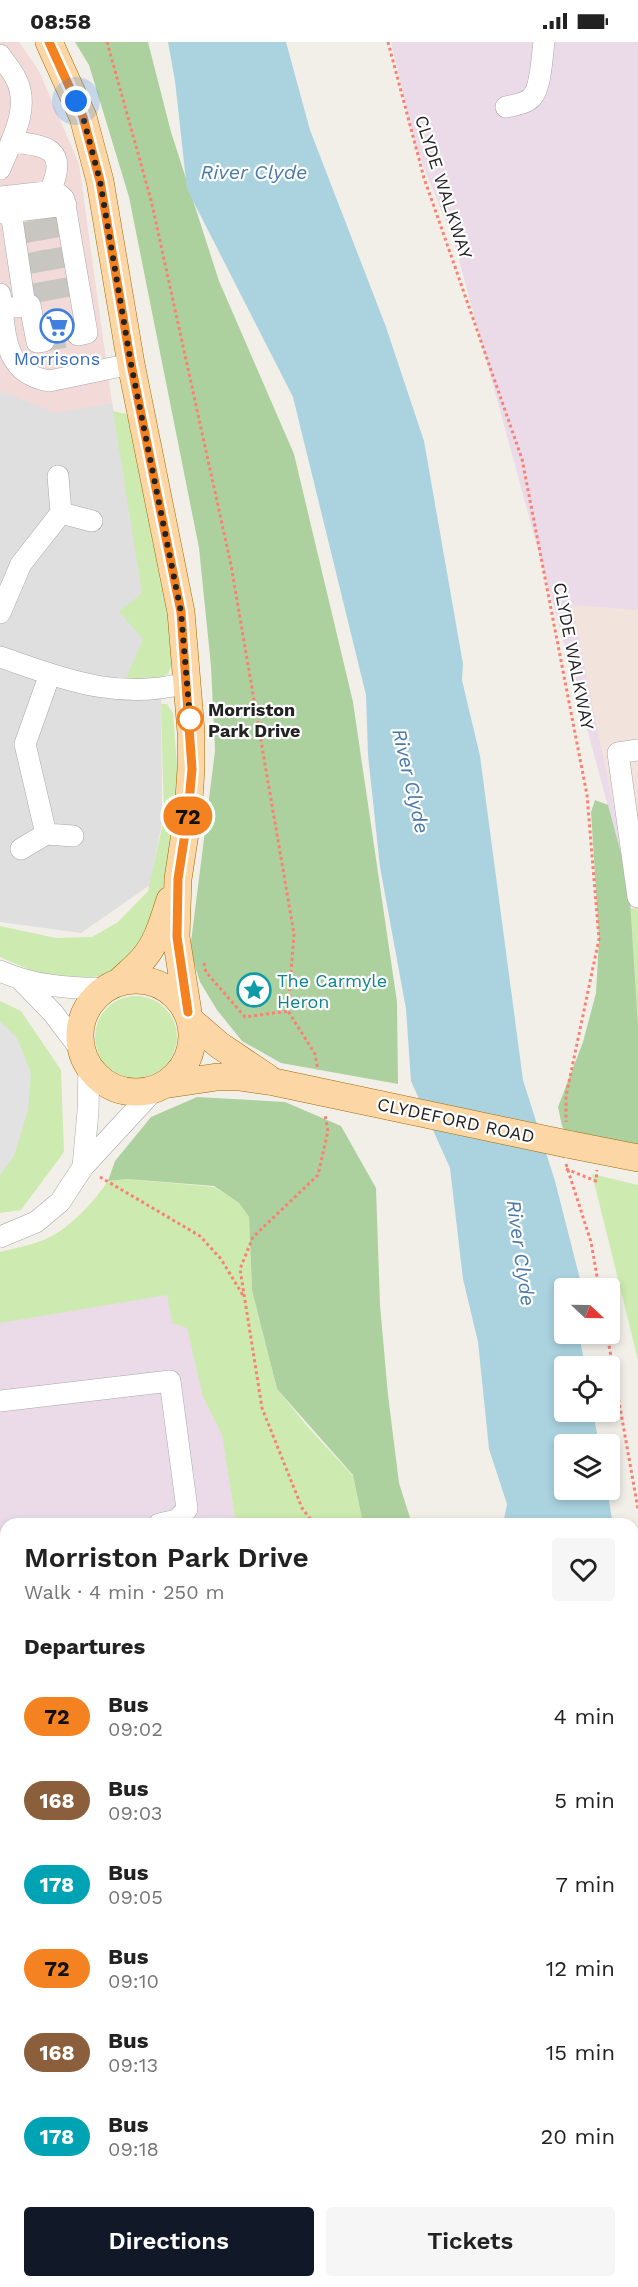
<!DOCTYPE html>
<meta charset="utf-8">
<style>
:root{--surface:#fff;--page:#f6f6f6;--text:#222;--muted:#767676;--accent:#111827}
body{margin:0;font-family:"Work Sans",sans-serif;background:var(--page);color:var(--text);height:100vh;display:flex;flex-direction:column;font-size:22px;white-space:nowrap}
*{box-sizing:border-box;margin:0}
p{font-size:20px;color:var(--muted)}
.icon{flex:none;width:33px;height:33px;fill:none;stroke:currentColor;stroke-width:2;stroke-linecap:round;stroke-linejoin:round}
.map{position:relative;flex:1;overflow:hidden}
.panel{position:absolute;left:0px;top:1476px;width:639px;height:770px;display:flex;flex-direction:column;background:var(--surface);border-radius:18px 18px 0 0;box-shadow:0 3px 9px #0003}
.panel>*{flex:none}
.badge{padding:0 12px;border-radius:20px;font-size:21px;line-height:39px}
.needle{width:39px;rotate:112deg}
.tools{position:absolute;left:554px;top:1236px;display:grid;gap:12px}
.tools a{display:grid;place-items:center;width:66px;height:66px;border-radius:6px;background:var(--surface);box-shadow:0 3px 9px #0003;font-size:30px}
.you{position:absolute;width:30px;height:30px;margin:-15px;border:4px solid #fff;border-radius:50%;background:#1a73e8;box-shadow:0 0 0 9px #1a73e833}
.map>.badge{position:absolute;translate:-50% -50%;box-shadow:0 0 0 3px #fff}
h2{padding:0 24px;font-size:22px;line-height:54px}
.round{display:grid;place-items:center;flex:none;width:63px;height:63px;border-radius:6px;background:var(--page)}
.overview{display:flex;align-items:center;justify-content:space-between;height:102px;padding:0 24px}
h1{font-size:28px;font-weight:600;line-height:45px}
.primary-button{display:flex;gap:12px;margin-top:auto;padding:12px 24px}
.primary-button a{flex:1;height:69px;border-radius:6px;background:var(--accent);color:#fff;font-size:24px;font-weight:600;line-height:69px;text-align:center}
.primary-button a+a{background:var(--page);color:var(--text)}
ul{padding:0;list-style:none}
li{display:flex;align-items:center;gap:18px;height:84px;padding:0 24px}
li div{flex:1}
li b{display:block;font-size:22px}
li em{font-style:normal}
li .badge{min-width:66px;font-weight:700;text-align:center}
.status{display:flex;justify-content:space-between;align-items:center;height:42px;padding:0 30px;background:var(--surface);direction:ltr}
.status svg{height:16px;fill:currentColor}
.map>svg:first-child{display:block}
</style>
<div class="status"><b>08:58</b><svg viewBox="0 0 49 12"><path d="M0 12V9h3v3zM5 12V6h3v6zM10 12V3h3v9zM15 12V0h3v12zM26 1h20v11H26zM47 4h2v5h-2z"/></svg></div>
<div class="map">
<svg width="638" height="2245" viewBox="0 0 638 2245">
<rect width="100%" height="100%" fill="#f2efe9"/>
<path fill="#e0dfdf" d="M0,348l54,21 58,-8 49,254 1,166 -12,62 -69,48 -81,-11z"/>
<path fill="#f2dad9" d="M0,0h19l20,29 40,93 33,239 -56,10 -56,-22z"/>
<path fill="#ebdbe8" d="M391,0h247v994l-9,-153 -175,-641 -39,-97z
M0,1241l200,3 36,238h-230v306l-6,5z
M0,1905h6v335h410l2,5h-418z"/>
<path fill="#f3e3dd" d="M572,563l66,5v298l-7,1 -2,-26z"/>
<path fill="#cdebb0" d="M113,369l13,3 8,17 33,178 7,50 -6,15 -9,4 -35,5 19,-44 -24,-27 23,-19z
M161,662h6l6,9 6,80 -13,83 -14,54 -40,44 -32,5 -31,-1 -49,-21v-31l56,12 36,-1 26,-15 30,-31 16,-73z
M638,866v117l-7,-116z
M95 995a41 41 0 1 1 82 0a41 41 0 1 1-82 0Z
M0,959l21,10 40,59 3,82 -43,58 -21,3z
M592,1132l46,11v175z
M127,1137l87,8 25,16 10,14 3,73 25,99 30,37 46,50 10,48h-127l-14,-89 -19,-38 -16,-69 -15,-5 -5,-28 -167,28v-71c15,-4 32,-7 46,-13 24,-11 47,-36 62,-58z
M6,1788v117h-6v-112z
M0,1969l6,10v36l-3,2 3,3v27l-5,12 5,57 -6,-9v-87l3,-3 -3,-4z"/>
<path fill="#add19e" d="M75,0h73l23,90 48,149 75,173 59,248 44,300 1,82 -117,-21 -39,-22 -25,-31 -17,-28 -10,-32 25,-199 -4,-85 -12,-118 -70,-351 -40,-132z
M595,758l13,5 21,78 9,143v126l-72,-19 -4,-7 -4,-19 25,-65 13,-49 3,-54 -8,-127z
M197,1055l88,5 56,24 35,62 4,117 8,90 11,88 13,41h-49l-10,-49 -76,-86 -25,-99 -3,-73 -10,-14 -25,-17 -87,-7 -19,2 7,-20 36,-44z
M417,2240h92l-1,5h-90z"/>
<path fill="#e2e2e2" d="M0,979l17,17 14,35 -3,37 -14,46 -14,19z
M6,1566v68l-6,1v-68z
M38,2240h121l4,5h-127z
M204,2240h121l-1,2 4,3h-120z"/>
<path fill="#aad3df" d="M168,0h118l24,88 76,197 38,114 39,223 -1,16 18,76 43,324 32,101 27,106 -18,1v46h15l6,32h-21v46h29l6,32h-35v46h43l6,34h-110l4,-20 -18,-55 -11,-107 -15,-63 -13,-111 -39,-87 -5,-72 -26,-142 -12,-112 -2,-60 -73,-298 -106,-208 -12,-108z
M633,1620l5,31v566l-5,13z
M520,2240h109v5h-110z"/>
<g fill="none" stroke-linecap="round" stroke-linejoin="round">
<path stroke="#c8c6c1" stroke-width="21" stroke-dasharray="21 10" stroke-linecap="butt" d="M47,176l15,80
M30,179l16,80
M44,299l34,-6"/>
<defs>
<path id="minor" d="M0,13c5,8 12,15 16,24 15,29 -5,62 -16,90
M506,65c8,-2 20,-3 26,-10 9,-9 10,-41 12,-55
M11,100c36,3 58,7 39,49
M0,155l55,-6 9,8 23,134 -9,2
M11,170l14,94
M0,171l66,-8
M0,252c6,38 2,79 49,87l82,-17
M16,265l14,-2 7,37 7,-1
M58,434l3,37 31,8
M0,571l21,-49 40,-51
M0,615c65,22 117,44 186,26
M638,708l-20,3 20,144
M46,792l-21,-90 25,-70
M21,807l25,-15 27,2
M0,929c34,15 67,17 105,18
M22,939l31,32 28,37
M83,1125l5,-56 1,-44
M0,1195l36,-15 24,-20 23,-35 72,-78
M0,1359l170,-20 17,128 -10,11 -18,4
M0,1515l6,-1
M0,1545l6,-1
M0,1649l6,-1
M0,1925l6,-4
M0,1946l6,10
M0,2187l6,3
M175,2240l4,5
M12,2245l2,-5
M351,2245l4,-5"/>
<path id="major" d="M49,0l34,75 17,64 31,183 50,248 10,120v37l-3,45 -10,65 -2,58 12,75
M80 994a56 56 0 1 1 112 0a56 56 0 1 1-112 0Z
M118,941c8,-8 17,-15 24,-23 15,-16 21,-39 28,-60
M190,978l29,25 49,33
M163,1043l54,-8h22l35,5
M567,1102l71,14"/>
</defs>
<use href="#minor" stroke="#a9a9a9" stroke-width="22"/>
<use href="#major" stroke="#a06b00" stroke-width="28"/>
<path stroke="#fa8072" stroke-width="3" stroke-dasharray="3 3" stroke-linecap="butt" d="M107,0l44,158 80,365 63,369 -6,77 27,43 3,16
M388,0l36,136 98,281 65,336 12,144 -33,157v26
M204,921l2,9 39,45 43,-6
M566,1122l25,78 8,46
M566,1127l30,12 1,-11
M100,1135l100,59 21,23 23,38
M607,1292l31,175
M314,1482l-12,-16 -40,-100 -22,-139 13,-32 65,-62 10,-44 -3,-16
M431,2240l2,5
M242,2245l6,-5"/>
<use href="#minor" stroke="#fff" stroke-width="21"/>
<use href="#major" stroke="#fcd6a4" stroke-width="27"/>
<defs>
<path id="major-bridge" d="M274,1040l293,62"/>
</defs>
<use href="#major-bridge" stroke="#a06b00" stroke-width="28" stroke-linecap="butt"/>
<use href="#major-bridge" stroke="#fcd6a4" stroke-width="27"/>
</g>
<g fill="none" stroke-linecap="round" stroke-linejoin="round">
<defs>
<path id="line" d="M49,0l34,75 17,64 31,183 50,248 11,157 -4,45 -10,65 -1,58 11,75"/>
</defs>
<use href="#line" stroke="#fff" stroke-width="14"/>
<use href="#line" stroke="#f58220" stroke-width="9"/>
<path stroke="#222" stroke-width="6" stroke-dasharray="0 10.8" d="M76,59l7,16 17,64 31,183 50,248 9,107"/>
</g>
<defs>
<symbol id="supermarket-ring" viewBox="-11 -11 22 22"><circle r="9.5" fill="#fff" stroke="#3f7fe0" stroke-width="1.5"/><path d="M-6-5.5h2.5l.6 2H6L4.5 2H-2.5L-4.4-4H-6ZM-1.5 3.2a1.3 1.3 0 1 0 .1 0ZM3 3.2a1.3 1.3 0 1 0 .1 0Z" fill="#3f7fe0"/></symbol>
<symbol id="sight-ring" viewBox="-11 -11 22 22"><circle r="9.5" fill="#fff" stroke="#0f9aa8" stroke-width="1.5"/><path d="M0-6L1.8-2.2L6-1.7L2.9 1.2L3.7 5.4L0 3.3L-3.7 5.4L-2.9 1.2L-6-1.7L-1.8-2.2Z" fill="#0f9aa8"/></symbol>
</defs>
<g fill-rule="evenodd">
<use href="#supermarket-ring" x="38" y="265" width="38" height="38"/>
<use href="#sight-ring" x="235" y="929" width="38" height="38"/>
</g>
<circle fill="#fff" stroke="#f58220" stroke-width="3" cx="190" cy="677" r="12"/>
<g text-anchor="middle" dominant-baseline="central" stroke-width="4.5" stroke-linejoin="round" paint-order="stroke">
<g font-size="18" fill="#222" stroke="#fff">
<text transform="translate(444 145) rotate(72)">CLYDE WALKWAY</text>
<text transform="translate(574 614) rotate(79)">CLYDE WALKWAY</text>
<text transform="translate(456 1078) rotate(12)">CLYDEFORD ROAD</text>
</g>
<g font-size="18" fill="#366cbe" stroke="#fff">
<text x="57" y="316">Morrisons</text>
</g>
<g font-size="18" font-weight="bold" fill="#222" stroke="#fff" text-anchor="start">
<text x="208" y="667">Morriston<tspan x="208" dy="21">Park Drive</tspan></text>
</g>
<g font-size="18" fill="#0d838f" stroke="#fff" text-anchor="start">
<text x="277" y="938">The Carmyle<tspan x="277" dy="21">Heron</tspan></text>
</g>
<g font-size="20" font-style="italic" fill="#4a7aab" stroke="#fff">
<text x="254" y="130">River Clyde</text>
<text transform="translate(411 739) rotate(77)">River Clyde</text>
<text transform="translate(521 1211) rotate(82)">River Clyde</text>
</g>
</g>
</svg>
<div class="tools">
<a><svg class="needle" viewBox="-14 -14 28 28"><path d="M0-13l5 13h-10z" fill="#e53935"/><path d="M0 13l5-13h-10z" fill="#767676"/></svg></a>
<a><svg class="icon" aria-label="locate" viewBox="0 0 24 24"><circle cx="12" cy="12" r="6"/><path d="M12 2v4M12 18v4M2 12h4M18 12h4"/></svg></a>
<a><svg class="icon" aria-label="layers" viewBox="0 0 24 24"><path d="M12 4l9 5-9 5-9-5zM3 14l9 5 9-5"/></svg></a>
</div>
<div class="you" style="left:76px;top:59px"></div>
<b class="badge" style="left:188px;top:774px;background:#f58220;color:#111">72</b>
<section class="panel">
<div class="overview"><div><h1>Morriston Park Drive</h1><p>Walk · 4 min · 250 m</p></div><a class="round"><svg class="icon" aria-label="heart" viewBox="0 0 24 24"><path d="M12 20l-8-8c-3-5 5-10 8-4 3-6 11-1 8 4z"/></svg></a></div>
<h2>Departures</h2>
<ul>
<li><span class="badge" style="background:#f58220;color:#111">72</span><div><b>Bus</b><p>09:02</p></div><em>4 min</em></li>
<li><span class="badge" style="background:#8b5e3c;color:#fff">168</span><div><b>Bus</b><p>09:03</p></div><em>5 min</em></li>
<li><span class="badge" style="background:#00a3b4;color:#fff">178</span><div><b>Bus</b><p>09:05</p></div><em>7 min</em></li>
<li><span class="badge" style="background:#f58220;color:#111">72</span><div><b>Bus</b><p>09:10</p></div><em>12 min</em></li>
<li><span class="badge" style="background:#8b5e3c;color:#fff">168</span><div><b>Bus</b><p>09:13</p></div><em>15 min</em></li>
<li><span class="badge" style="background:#00a3b4;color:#fff">178</span><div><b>Bus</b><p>09:18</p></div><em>20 min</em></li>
</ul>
<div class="primary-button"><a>Directions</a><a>Tickets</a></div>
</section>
</div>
